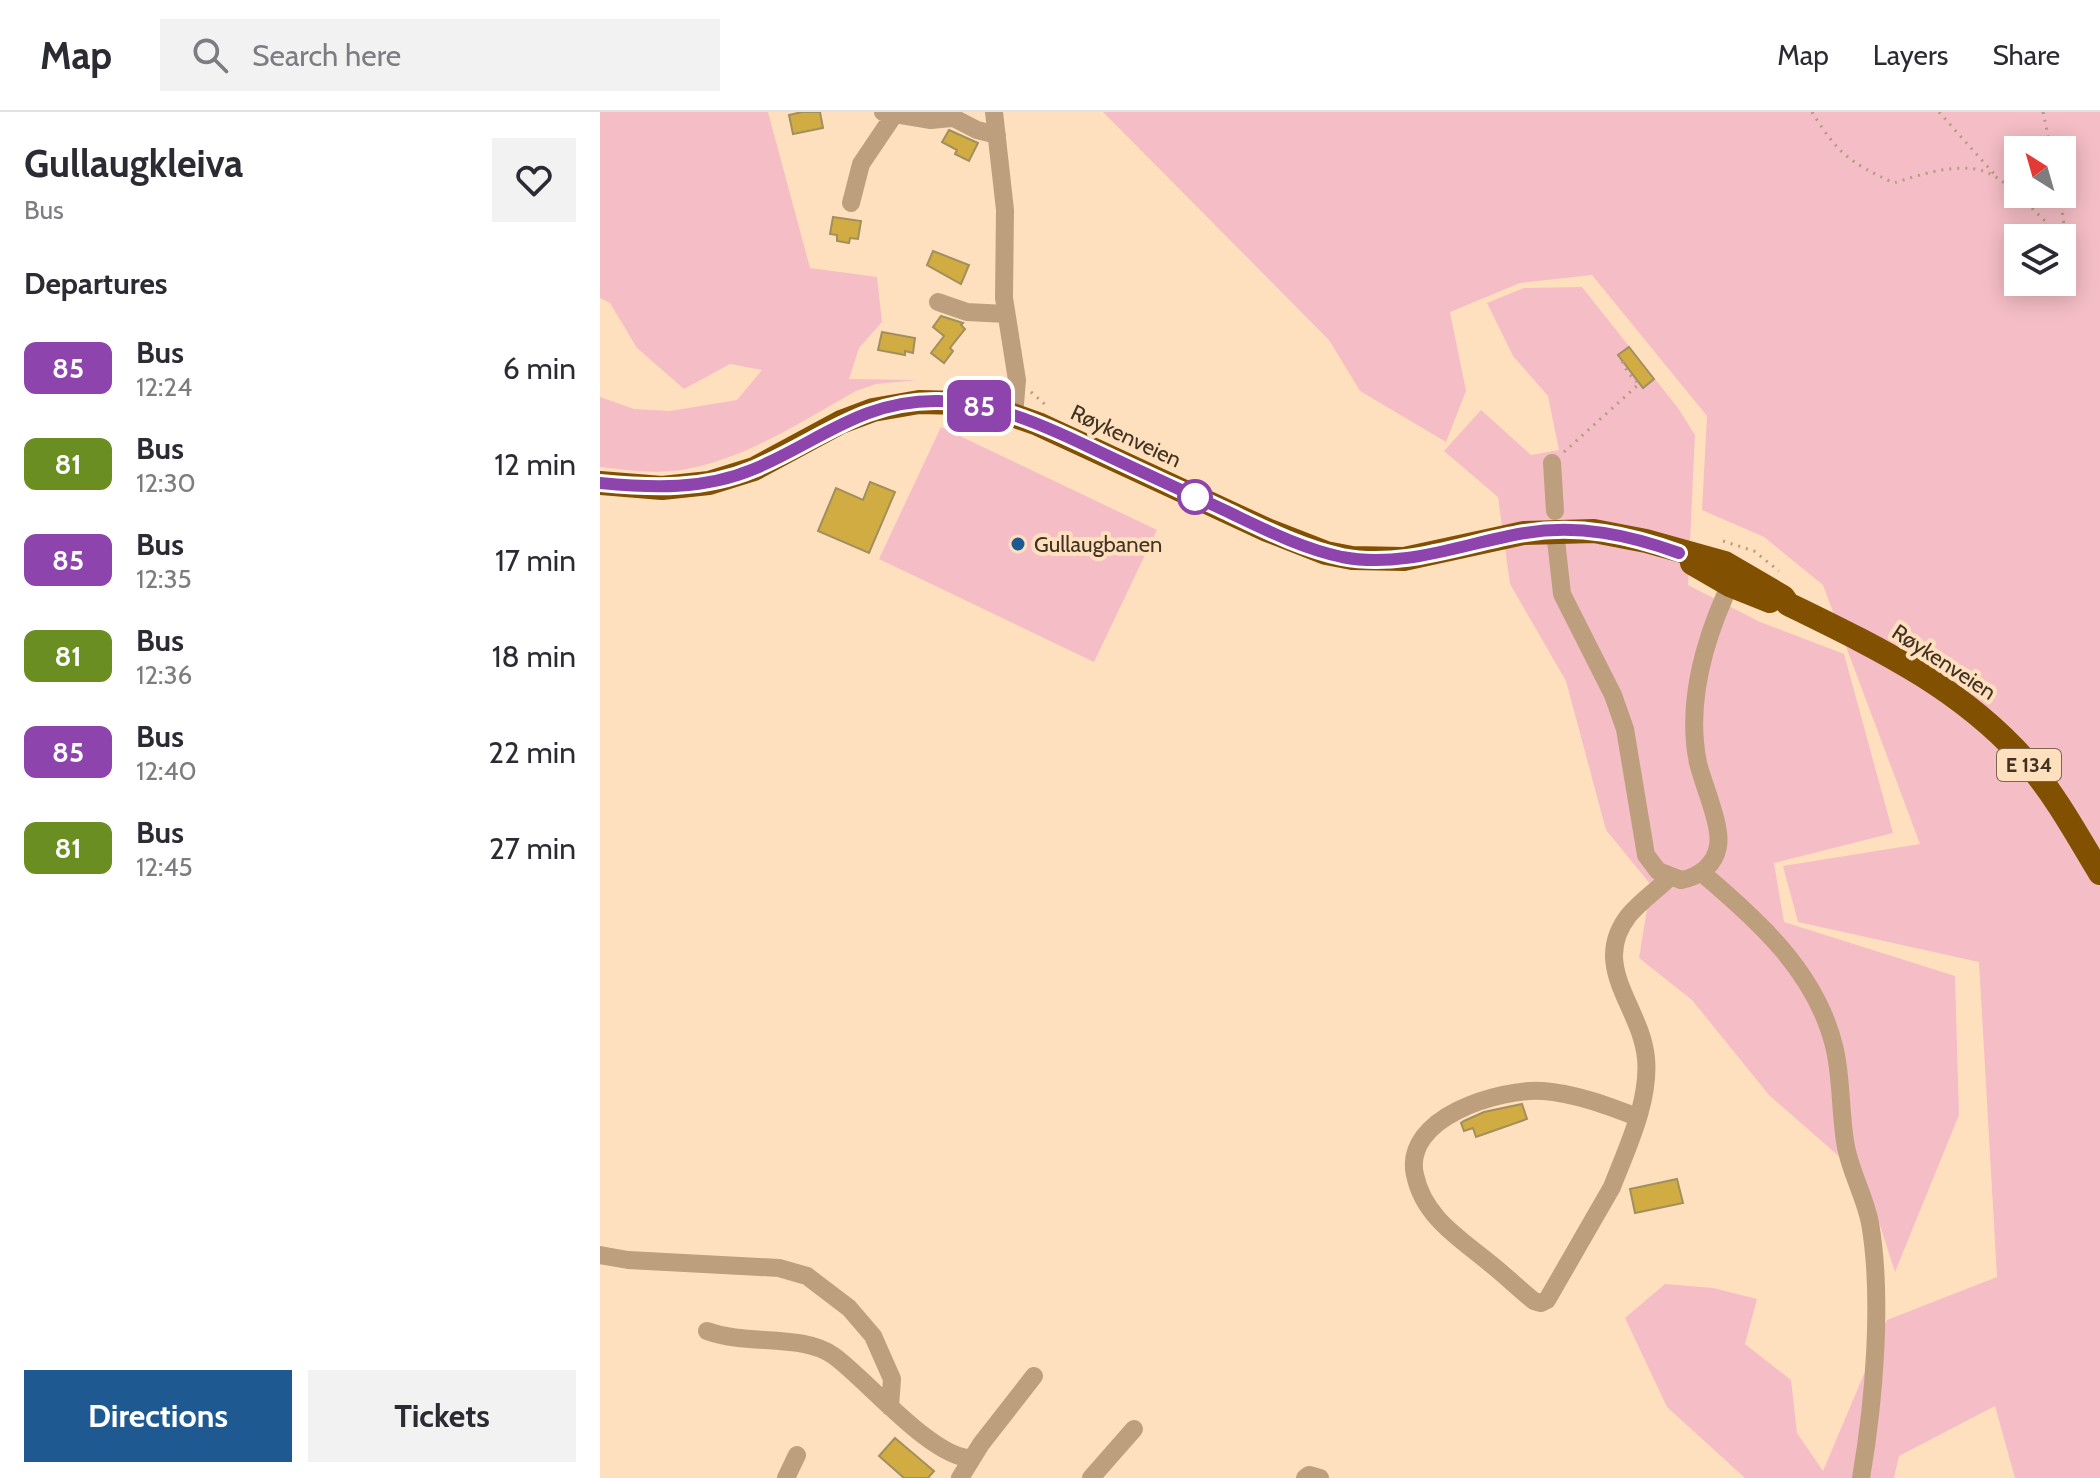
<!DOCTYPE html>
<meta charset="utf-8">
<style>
:root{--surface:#fff;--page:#f2f2f3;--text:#2b2b33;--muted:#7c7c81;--line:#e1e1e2;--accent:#1e5a91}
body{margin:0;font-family:Cabin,sans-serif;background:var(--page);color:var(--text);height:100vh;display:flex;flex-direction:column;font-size:30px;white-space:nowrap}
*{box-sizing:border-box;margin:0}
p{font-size:26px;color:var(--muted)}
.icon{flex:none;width:44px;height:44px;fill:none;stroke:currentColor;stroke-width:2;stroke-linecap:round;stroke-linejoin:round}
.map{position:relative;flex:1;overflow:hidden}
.drawer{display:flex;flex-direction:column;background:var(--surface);width:600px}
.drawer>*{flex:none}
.badge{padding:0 16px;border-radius:12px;font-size:28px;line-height:52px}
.needle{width:52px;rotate:323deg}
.fabs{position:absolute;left:1404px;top:24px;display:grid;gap:16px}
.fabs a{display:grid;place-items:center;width:72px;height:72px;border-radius:0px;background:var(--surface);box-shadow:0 4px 20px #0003;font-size:40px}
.map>.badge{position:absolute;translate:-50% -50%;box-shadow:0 0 0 4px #fff}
h2{padding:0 24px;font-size:30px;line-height:72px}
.round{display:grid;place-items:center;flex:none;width:84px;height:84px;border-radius:0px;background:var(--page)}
.headline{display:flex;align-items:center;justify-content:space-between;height:136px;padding:0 24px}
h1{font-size:38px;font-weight:700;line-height:60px}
.action{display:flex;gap:16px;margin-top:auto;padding:16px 24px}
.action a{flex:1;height:92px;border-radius:0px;background:var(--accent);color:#fff;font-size:32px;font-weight:700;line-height:92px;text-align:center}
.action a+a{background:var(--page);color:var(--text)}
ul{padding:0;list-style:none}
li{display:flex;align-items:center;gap:24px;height:96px;padding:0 24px}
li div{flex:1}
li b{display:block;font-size:30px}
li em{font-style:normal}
li .badge{min-width:88px;font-weight:700;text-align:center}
header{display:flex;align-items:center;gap:48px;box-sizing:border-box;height:112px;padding:0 40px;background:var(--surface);border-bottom:2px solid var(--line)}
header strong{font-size:38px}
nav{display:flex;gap:44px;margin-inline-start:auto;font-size:28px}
.search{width:560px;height:72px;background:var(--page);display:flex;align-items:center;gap:20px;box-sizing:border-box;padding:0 28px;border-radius:0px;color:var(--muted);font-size:30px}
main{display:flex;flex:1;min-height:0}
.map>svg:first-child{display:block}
</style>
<header>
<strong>Map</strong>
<div class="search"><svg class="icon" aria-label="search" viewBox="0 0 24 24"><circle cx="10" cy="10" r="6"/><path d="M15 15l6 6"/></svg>Search here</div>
<nav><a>Map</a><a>Layers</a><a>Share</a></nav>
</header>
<main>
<section class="drawer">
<div class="headline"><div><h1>Gullaugkleiva</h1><p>Bus</p></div><a class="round"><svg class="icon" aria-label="heart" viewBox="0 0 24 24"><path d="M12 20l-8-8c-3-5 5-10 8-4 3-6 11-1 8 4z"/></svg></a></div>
<h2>Departures</h2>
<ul>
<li><span class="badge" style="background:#8e44ad;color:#fff">85</span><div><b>Bus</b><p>12:24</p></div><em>6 min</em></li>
<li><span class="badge" style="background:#6b8e23;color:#fff">81</span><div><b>Bus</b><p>12:30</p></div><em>12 min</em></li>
<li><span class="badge" style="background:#8e44ad;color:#fff">85</span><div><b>Bus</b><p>12:35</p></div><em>17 min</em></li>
<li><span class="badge" style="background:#6b8e23;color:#fff">81</span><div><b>Bus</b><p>12:36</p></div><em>18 min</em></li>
<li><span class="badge" style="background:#8e44ad;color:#fff">85</span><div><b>Bus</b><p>12:40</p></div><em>22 min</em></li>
<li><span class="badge" style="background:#6b8e23;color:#fff">81</span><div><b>Bus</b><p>12:45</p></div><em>27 min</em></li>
</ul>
<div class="action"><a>Directions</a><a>Tickets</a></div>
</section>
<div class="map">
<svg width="1500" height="1366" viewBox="0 0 1500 1366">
<rect width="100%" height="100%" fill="#ffe0be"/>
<path fill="#f5bdc5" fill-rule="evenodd" d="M0,0h168l42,156 67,9 5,45 -23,26 -10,31 69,1 -42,4 -20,7c-56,31 -111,69 -175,79 -27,4 -54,0 -81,-3v-70l34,12 36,2 67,-11 25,-30 -32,-6 -46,25 -47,-41 -27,-45 -10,-5z
M503,0h997v1366h-85l-20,-72 -96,50 -5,22h-149l-78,-71 -42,-89 40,-34 48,4 44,11 -12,45 46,36 6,53 26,38 64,-151 110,-43 -18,-315 -181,-40 -15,-56 137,-22 -97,-259 -59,-48 -62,-27 5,-94 -115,-141 -72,8 -70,29 16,79 -20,51 -86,-51 -31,-51zM1418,38h44v44h-44zM1418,126h44v44h-44z
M982,175l96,121 17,27 -7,150 72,37 84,32 49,179 -119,30 10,59 171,54 4,139 -64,157 -30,-93 -96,-84 -77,-95 -53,-42 12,-73 -45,-55 -40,-149 -56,-97 -12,-87 -54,-46 37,-41 50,45 28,-5 -11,-54 -35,-40 -26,-53 37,-15z
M341,315l216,103 -63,132 -215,-103z"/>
<path fill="#d1ac43" stroke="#a18f5e" stroke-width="2" d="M202,0h18l3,16 -30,6 -4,-19z
M349,18l29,13 -9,18 -14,-7 2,-4 -15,-8z
M233,105l28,4 -3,18 -8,-1 -1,5 -12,-2v-6l-7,-1z
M333,139l36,14 -8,19 -34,-19z
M341,204l22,7 -2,2 4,4 -15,19 3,3 -9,12 -13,-10 13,-17 -11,-9z
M282,220l33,6 -2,15 -8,-2v4l-27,-5z
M1029,235l25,32 -11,9 -25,-33z
M270,370l25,10 -26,61 -51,-22 18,-43 27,12z
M922,992l5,15 -51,18 -3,-9 -9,3 -3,-8 3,-2 20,-9z
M1077,1067l6,24 -48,10 -5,-24z
M295,1326l39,33 -6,7h-24l-25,-22z"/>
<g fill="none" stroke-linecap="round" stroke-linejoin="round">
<path stroke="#b49c81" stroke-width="3" stroke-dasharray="2 6" stroke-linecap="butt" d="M1212,0c26,42 37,50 82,71 29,-9 73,-25 102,-6 26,17 46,44 70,63l-6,-46
M1339,0l56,63
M1443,0l8,38
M431,280l16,14
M964,340l75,-68 -11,-11 -7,-14
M1123,429l31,10 25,20"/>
<path stroke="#bd9f7e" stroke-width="18" d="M283,0l48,8 20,-2
M342,0l35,18 20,5
M394,0l11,98 -1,88 13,82 -3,36
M251,91l10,-39 33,-49
M338,190l29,10 39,2
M952,351l3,48
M956,428l6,54 51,101 12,34 21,126 12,16 23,9c18,-3 34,-15 37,-34 4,-20 -15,-62 -20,-83 -13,-64 9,-132 37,-189
M1102,761c57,48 116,101 133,177 7,32 5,65 11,97 5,26 19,50 24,76 13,75 4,180 -9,255
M1037,1005c-29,-11 -63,-24 -94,-26 -42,-3 -141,26 -128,84 9,43 46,64 77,90 15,12 28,25 42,36l7,2 6,-3 65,-113c15,-39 38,-86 34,-129 -5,-52 -57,-92 -17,-143 12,-14 28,-25 41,-38
M0,1143l28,5 151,8 28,8 42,32 24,28 19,43 -2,28
M107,1219c40,15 95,2 127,25 32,23 99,103 137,102
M186,1366l11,-23
M360,1366l21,-34 53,-68
M491,1366l43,-49
M705,1366l4,-3 11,3"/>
<path stroke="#815001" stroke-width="24" d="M0,371l62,5 47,-5 45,-14 87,-47 32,-12 46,-8 43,1 42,9 34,12 229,106 59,23 26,5 52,1 120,-26 70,-2 52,10 79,22 58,34 5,7c88,43 177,85 242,162 27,32 48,71 70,107
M1092,451l38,22 40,16"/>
</g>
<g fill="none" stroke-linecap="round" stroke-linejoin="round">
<defs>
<path id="line" d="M0,371c53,5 104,7 154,-14 66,-28 108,-69 184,-68 53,1 103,23 149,45 46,22 92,43 137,64 38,18 76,38 118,47 63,12 122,-14 183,-24 54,-9 104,2 154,20"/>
</defs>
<use href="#line" stroke="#fff" stroke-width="18"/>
<use href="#line" stroke="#8e44ad" stroke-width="12"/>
</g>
<circle fill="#fff" stroke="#8e44ad" stroke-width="4" cx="595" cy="385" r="16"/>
<circle fill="#1e5a91" stroke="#ffe0be" stroke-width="3" cx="418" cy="432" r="8"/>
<g text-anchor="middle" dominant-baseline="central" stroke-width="8" stroke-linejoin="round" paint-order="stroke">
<rect fill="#ffe0be" stroke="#7a6651" stroke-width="2" x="1397" y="637" width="64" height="32" rx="6"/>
<g font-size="20" font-weight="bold" fill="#413222">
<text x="1429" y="653">E 134</text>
</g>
<g font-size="22" fill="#413222" stroke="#ffe0be">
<text transform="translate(526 324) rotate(25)">Røykenveien</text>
<text transform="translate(1344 550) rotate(33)">Røykenveien</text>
</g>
<g font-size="22" fill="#413222" stroke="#ffe0be" text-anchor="start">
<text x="434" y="432">Gullaugbanen</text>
</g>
</g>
</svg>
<div class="fabs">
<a><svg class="needle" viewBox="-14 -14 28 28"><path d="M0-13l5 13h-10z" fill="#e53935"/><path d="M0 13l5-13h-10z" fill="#7c7c81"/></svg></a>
<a><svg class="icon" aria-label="layers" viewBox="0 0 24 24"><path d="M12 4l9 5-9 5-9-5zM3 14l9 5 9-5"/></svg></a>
</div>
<b class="badge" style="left:379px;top:294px;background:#8e44ad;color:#fff">85</b>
</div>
</main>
